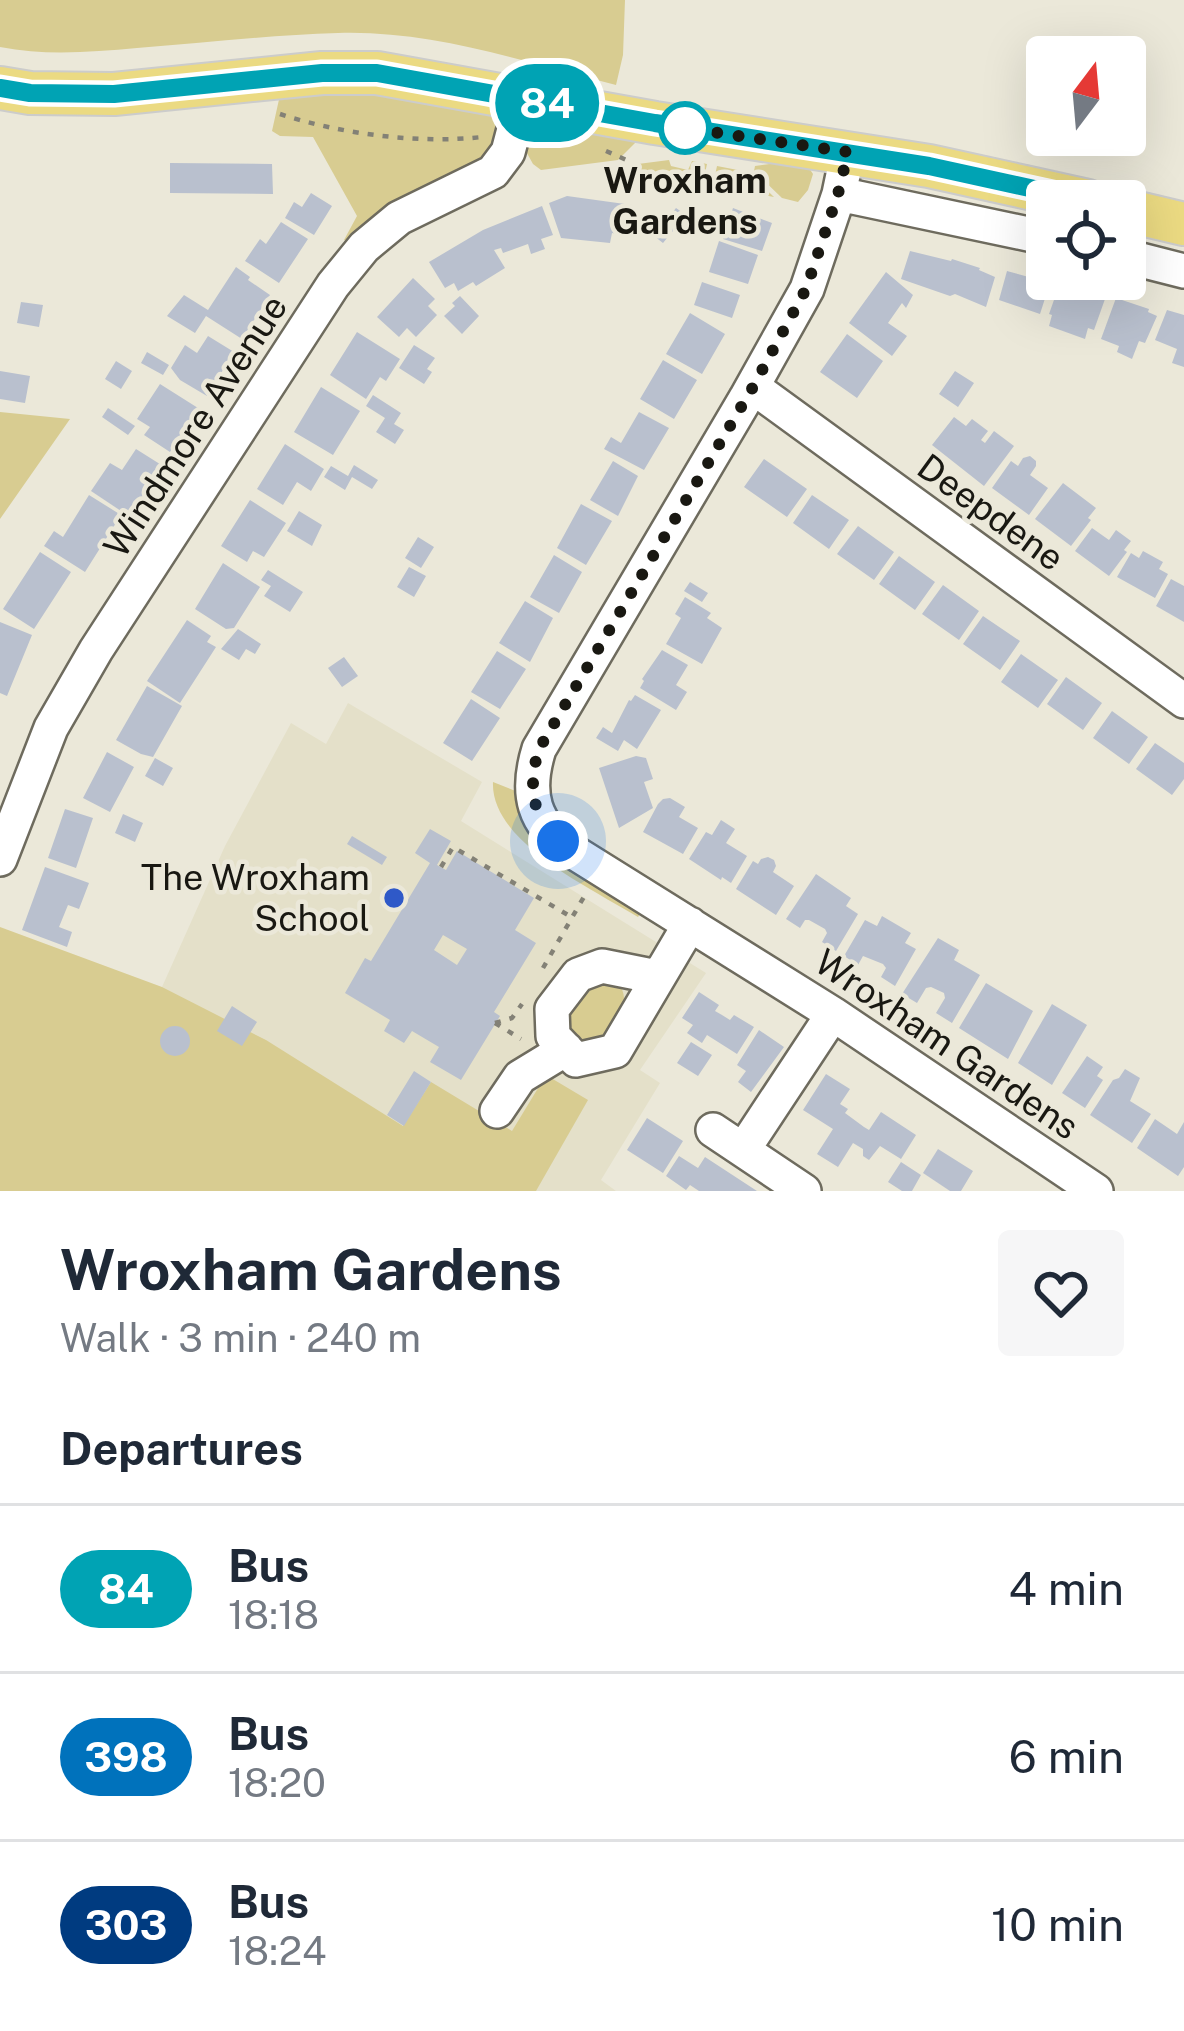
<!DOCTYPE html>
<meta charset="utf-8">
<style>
:root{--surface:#fff;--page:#f6f6f7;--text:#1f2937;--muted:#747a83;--line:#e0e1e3}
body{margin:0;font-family:"Public Sans",sans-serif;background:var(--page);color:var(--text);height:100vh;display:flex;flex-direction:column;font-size:45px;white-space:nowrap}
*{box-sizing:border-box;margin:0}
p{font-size:39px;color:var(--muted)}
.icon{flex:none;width:66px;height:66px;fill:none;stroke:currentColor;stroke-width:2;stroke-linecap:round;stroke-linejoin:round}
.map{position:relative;height:1191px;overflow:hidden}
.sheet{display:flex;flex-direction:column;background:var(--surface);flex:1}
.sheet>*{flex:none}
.badge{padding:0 24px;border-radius:39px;font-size:42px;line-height:78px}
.needle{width:78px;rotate:16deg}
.fabs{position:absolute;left:1026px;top:36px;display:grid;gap:24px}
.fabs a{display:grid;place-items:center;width:120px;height:120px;border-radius:12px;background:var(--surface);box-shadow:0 12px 48px #0002;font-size:60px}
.you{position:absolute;width:60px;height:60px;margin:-30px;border:9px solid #fff;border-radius:50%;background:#1a73e8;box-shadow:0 0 0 18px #1a73e833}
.map>.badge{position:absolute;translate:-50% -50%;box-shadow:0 0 0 6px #fff}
h2{padding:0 60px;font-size:45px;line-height:108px}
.round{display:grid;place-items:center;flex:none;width:126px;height:126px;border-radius:12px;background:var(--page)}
.summary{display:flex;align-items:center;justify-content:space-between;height:204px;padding:0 60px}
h1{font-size:57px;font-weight:700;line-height:90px}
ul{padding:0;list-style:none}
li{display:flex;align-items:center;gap:36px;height:168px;padding:0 60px;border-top:3px solid var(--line)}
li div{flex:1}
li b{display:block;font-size:45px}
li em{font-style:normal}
li .badge{min-width:132px;font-weight:700;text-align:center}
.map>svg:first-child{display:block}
</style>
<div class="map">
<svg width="1184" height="1191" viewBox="0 0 1184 1191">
<rect width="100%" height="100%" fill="#ebe8d9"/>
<path fill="#e4e0c9" d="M348,703l134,79 -21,39 245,152 -66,97 20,13 -59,97 15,11h-510l9,-48 47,-156 63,-141 66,-123 35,21z"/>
<path fill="#d8cc91" d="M0,0h625l-2,55 -7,30c-91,-23 -184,-55 -278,-52 -67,2 -135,10 -201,15 -46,4 -91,8 -137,-1z
M352,86l138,24c13,18 7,29 -3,47l-133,87 -10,-4 13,-24 -44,-79 -33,-1 -8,-5 8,-36z
M540,120l95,15v8l-17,17 -77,10 -8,-6 -10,-18 8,-21z
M669,160l2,6 17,4 4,-9 15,3 -4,19 -67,-11 2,-8z
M785,162l24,6 4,6 -5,16 -10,12 -16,-4 -28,-27 1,-5z
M717,166l31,6 26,25 -61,-12z
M0,412l70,7 -70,100z
M493,782l25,10 126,116 -6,9c-45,-28 -148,-75 -145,-135z
M0,927l162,60 104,53 137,86 28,-44 81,49 34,-56 42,25 -52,91h-536z
M616,980c20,23 -2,44 -16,64l-11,3 -22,-11 -2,-28 15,-19z"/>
<path fill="#b9c0ce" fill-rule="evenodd" d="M170,163l102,1 1,30 -103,-1z
M311,193l21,13 -18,29 -29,-17 9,-16 8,5z
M567,196l65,9 -5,31 -15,-3 -2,10 -49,-5 -12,-35z
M542,206l11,29 -12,4 4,10 -14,5 -3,-10 -25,9 -2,-5 -7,2 11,18 -29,18 -3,-4 -15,9 -4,-8 -9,5 -16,-26 54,-32z
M676,208l10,7 -23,28 -9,-7z
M733,208l39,15 -10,28 -39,-12z
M281,222l27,17 -29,44 -34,-22 15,-22 6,5z
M719,241l39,14 -10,29 -39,-12z
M910,251l41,10 1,-2 28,9 -1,2 16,7 -9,30 -31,-13 -5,2 -49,-17z
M236,267l14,10 -2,3 22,15 -28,44 -36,-23 -11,17 -28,-17 17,-21 24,15z
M1007,271l36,10 -1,3 7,2 -9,28 -41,-14z
M886,272l27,23 -7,13 -4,-5 -14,20 19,13 -15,20 -43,-33z
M413,278l22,21 -7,7 9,9 -21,22 -9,-9 -8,9 -22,-20z
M702,282l38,13 -8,23 -38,-13z
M1060,283l45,16 -11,31 -6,-2 -3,11 -36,-13 3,-11 -3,-1z
M460,296l19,20 -17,18 -18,-18 11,-10 -3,-3z
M1116,298l33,11 -1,3 9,4 -12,27 -6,-2 -7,18 -15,-7 2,-6 -18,-7z
M21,302l22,3 -4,22 -22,-4z
M1167,310l17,5v52l-12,-4 5,-14 -22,-9z
M690,313l35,21 -23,40 -36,-20z
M357,332l43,27 -14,22 -6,-4 -14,22 -36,-24z
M847,334l36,27 -26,37 -37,-26z
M208,336l26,16 -27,44 -27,-16 -9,-12 14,-23 12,8z
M414,345l21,13 -8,11 5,3 -8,12 -25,-16z
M147,352l22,13 -6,10 -22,-12z
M663,360l34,20 -23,39 -34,-20z
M116,361l16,10 -11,18 -16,-10z
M0,371l30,5 -5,27 -25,-4z
M955,371l19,12 -16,24 -19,-13z
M160,384l38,24 -28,44 -26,-17 6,-8 -13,-8z
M321,387l39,24 -27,44 -39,-23z
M373,395l28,18 -7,11 10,6 -9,14 -19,-12 9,-14 -19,-12z
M108,408l27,18 -7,9 -26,-18z
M639,412l30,16 -25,42 -40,-21 7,-12 10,6z
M954,417l12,9 6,-7 16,12 -7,9 4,3 9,-12 20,15 -30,40 -52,-41z
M285,444l39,25 -13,22 -14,-9 -14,23 -26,-16z
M136,449l27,17 -33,51 -39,-26 19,-28 12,7z
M1030,456l6,5v5l-6,9 18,13 -19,27 -37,-27 19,-27 7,5 5,-8z
M764,459l43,30 -20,28 -43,-30z
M613,461l25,15 -20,40 -28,-16z
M354,465l24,15 -6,9 -20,-12 -7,13 -21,-13 7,-11 17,10z
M1063,483l33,25 -8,10 3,2 -20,26 -36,-27z
M89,495l32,20 -36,57 -41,-26 10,-15 9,6z
M812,495l37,25 -20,29 -36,-26z
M250,500l36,23 -22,34 -11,-6 -6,11 -26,-16z
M581,504l31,17 -26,44 -29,-17z
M299,511l23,14 -10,21 -25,-15z
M858,526l36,26 -20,28 -37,-26z
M1092,528l17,12 7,-10 15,11 -7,9 3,2 -18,24 -34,-25z
M418,537l16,10 -13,21 -16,-10z
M1143,551l20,11 -4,7 9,5 -13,24 -38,-21 14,-24 8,5z
M40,552l31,20 -37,57 -31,-20z
M554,555l28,17 -23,41 -29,-16z
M899,556l36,26 -20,28 -36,-26z
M223,563l37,24 -26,41 -8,1 -31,-20z
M409,567l17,9 -12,21 -17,-10z
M268,570l35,22 -13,20 -26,-16 7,-10 -10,-6z
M1171,579l13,7v36l-28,-16z
M690,582l18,11 -6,9 -18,-11z
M943,585l36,26 -20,29 -37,-26z
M685,597l26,16 -4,5 15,10 -20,36 -36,-20 15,-26 -6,-4z
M525,601l28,17 -23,44 -31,-19z
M983,616l37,25 -20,29 -37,-26z
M187,620l24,16 -4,6 9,5 -36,56 -33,-22z
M0,622l32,13 -25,61 -7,-3z
M238,629l23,15 -6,10 -9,-5 -7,11 -18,-11z
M662,650l26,15 -12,20 11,7 -11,18 -36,-22 4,-7 -2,-2z
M497,651l29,18 -26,40 -29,-17z
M1021,654l37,26 -20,28 -37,-26z
M344,657l14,19 -16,11 -14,-19z
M1066,677l36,26 -19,27 -36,-26z
M147,686l35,20 -29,51 -12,-3 -25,-14z
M635,695l26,15 -24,39 -13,-9 -6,11 -22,-13 7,-11 9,6 17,-33 2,1z
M471,699l29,19 -28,43 -29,-18z
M1112,711l36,26 -19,27 -36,-26z
M1155,743l29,20v16l-12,16 -36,-26z
M107,752l27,15 -24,45 -27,-14z
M636,756l10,2 7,21 -9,3 9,26 -34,20 -20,-60z
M155,758l18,10 -10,18 -18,-10z
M670,798l15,9 -6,10 19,11 -15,26 -40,-22 15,-28 5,-5z
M65,809l28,9 -17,50 -28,-10z
M123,814l20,9 -8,19 -20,-9z
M721,820l14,9 -9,14 21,13 -16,27 -9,-6 -1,3 -32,-21 17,-27 6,3z
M430,829l21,12 -14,24 9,5 11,-19 77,47 -19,32 21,13 -42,69 6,4 -39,64 -31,-18 9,-15 -27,-16 -8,12 -20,-12 6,-11 -45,-27 20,-35 6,3 59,-98 -15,-10zM443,935l24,14 -10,16 -23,-15z
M352,836l35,21 -5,8 -35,-21z
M768,857l6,3 2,6 -3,6 21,14 -18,29 -40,-26 17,-28 5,3 3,-5z
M45,867l44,16 -10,26 -11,-4 -9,22 13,5 -5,15 -45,-17z
M816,874l35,24 -5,8 12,8 -22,37 -14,-9 5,-9 -2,-4 -16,-9h-4l-5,8 -14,-9z
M882,916l29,17 -6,10 11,6 -21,37 -14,-9 5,-9 -3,-4 -20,-8 -5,9 -14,-9 21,-36 12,6z
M938,938l21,12 -5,10 26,15 -28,48 -16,-10 9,-15 -1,-5 -13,-6 -5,1 -9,15 -15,-9z
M986,983l47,28 -25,48 -49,-31z
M699,992l20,13 -4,6 7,4 8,5 4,-5 20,12 -17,27 -30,-19 -5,8 -15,-10 6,-8 -11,-7z
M1052,1004l35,21 -35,60 -34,-22z
M232,1006l25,16 -15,24 -25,-15z
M160 1041a15 15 0 1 1 30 0a15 15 0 1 1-30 0Z
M759,1030l25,17 -33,45 -13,-10 8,-11 -9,-6z
M691,1042l21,13 -14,21 -21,-13z
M1087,1056l16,11 -6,9 6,4 -18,28 -23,-15z
M1125,1069l15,9 -10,23 21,13 -19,29 -42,-28 23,-35 6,-2z
M414,1071l17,11 -27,44 -17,-11z
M826,1074l24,15 -10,15 8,5 -3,4 19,14 5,3 12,-18 35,23 -15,24 -21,-13 -11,14 -6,-4v-7l-10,-6 -15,24 -21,-13 16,-25 -30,-19z
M647,1118l36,23 -20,32 -36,-23z
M1155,1119l22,15 7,-12v45l-6,9 -41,-28z
M938,1149l35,22 -12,20h-11l-27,-18z
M679,1156l19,12 7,-11 52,34h-58l-9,-6 -4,5 -20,-14z
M901,1162l20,13 -9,16h-10l-14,-9z"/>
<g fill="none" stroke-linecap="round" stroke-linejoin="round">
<defs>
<path id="minor" d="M848,151l-9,43 -32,95 -61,109 -207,351c-14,45 -6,75 33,102l261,163 263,177
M839,194l208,44
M1125,256l59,15
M753,387l431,314
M0,859l51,-131 45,-78 237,-365 31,-38 35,-29 94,-46 15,-20 14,-53
M657,977l-55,-11 -24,9 -26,34 1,27 23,24 39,-9 75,-127
M497,1111l23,-34 46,-28
M713,1130l91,61
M743,1150l90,-136"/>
<path id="major" d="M0,88l30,5 84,1 208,-21h55l278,50 274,43 159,35
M1125,210l59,14"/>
</defs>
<use href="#minor" stroke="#6e6b5e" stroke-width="38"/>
<use href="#major" stroke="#cccccb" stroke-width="46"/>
<path stroke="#838176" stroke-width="4.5" stroke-dasharray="6 9" stroke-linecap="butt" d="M280,114c61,20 138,30 202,23
M606,151l25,11
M441,867l12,-20 120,71
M543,968l42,-73
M495,1023l17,-5 10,-14
M495,1023l26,16"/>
<use href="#minor" stroke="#fff" stroke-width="33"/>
<use href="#major" stroke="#ebda82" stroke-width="42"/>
</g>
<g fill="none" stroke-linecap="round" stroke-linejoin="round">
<defs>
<path id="line" d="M0,88l30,5 84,1 208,-21h55l278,50 274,43 160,35"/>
</defs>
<use href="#line" stroke="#fff" stroke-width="27"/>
<use href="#line" stroke="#00a3b4" stroke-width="18"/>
<path stroke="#191812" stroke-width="12" stroke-dasharray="0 21.6" d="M558,841c-27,-26 -30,-57 -19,-92l214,-362 53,-98 32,-95 10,-42 -163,-24"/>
</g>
<circle fill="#fff" stroke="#00a3b4" stroke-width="6" cx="685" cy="128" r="24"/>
<circle fill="#2f59c8" stroke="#ebe8d9" stroke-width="4.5" cx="394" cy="898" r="12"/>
<g text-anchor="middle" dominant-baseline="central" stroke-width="9" stroke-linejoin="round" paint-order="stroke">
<g font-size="36" font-weight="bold" fill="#191812" stroke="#ebe8d9">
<text x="685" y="180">Wroxham<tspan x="685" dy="41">Gardens</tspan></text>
</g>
<g font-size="36" fill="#191812" stroke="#ebe8d9">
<text transform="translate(195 426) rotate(-57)">Windmore Avenue</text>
<text transform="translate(991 512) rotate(36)">Deepdene</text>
<text transform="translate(947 1044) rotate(34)">Wroxham Gardens</text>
</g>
<g font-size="36" fill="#191812" stroke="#ebe8d9" text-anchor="end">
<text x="370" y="877">The Wroxham<tspan x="370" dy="41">School</tspan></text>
</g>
</g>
</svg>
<div class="fabs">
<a><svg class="needle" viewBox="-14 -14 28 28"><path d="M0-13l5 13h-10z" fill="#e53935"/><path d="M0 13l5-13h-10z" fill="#747a83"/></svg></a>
<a><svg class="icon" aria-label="locate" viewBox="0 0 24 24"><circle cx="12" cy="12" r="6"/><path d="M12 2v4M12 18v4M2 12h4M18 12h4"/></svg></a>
</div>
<div class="you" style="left:558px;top:841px"></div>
<b class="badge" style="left:547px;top:103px;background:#00a3b4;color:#fff">84</b>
</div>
<section class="sheet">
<div class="summary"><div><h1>Wroxham Gardens</h1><p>Walk · 3 min · 240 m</p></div><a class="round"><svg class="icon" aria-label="heart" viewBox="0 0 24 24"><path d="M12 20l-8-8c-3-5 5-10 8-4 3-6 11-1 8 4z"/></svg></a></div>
<h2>Departures</h2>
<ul>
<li><span class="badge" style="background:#00a3b4;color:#fff">84</span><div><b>Bus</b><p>18:18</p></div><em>4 min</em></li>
<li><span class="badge" style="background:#0072bc;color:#fff">398</span><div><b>Bus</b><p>18:20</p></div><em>6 min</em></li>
<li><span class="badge" style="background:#003b80;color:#fff">303</span><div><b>Bus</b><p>18:24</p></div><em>10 min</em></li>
</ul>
</section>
